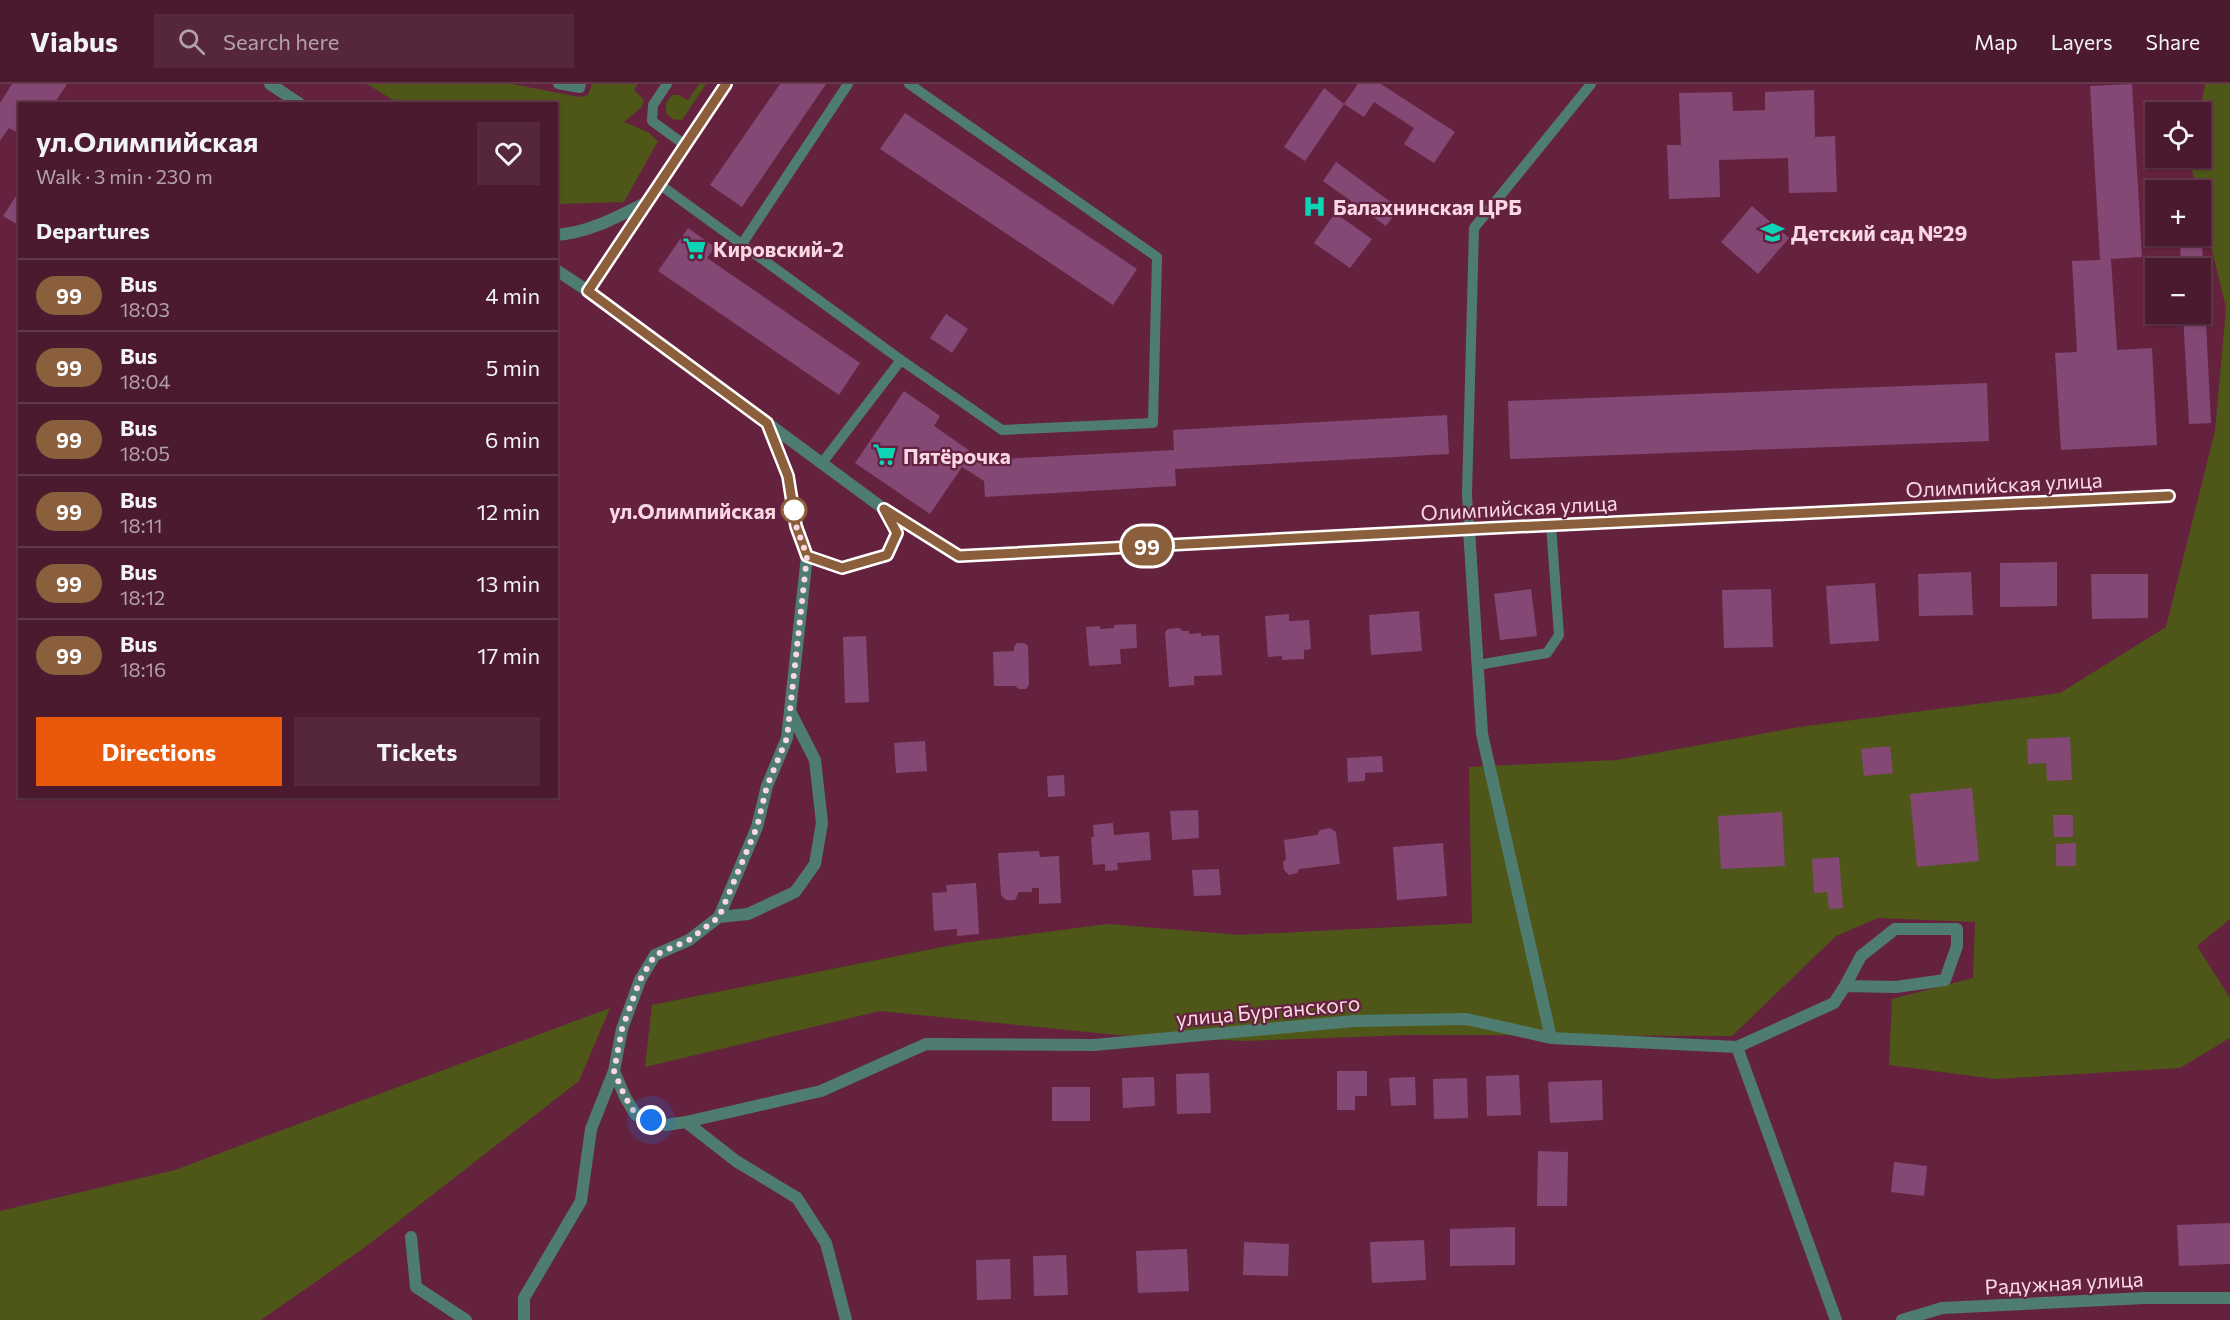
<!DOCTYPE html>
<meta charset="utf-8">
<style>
:root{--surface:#4c1a2f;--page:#56273b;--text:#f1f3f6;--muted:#b2a1aa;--line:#63384b;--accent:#ea580c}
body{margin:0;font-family:Commissioner,sans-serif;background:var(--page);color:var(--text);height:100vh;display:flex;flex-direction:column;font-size:22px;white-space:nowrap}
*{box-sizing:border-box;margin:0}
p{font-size:20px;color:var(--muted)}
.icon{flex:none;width:33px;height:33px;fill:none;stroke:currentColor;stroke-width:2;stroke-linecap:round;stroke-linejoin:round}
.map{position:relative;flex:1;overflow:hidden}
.panel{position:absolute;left:18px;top:18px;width:540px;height:696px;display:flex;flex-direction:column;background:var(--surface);border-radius:0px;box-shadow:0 2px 4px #0004,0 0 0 2px var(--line)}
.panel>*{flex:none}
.badge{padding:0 12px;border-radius:20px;font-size:21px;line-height:39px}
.buttons{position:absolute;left:2145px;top:18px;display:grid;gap:12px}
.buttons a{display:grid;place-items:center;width:66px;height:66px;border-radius:0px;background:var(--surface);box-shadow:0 2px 4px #0004,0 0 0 2px var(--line);font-size:30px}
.you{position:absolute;width:30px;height:30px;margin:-15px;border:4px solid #fff;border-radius:50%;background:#1a73e8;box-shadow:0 0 0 9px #1a73e833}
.map>.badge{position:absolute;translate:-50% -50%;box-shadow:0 0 0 3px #fff}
h2{padding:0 18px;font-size:22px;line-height:54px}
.round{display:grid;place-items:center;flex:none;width:63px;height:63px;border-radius:0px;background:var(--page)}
.summary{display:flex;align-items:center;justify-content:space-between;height:102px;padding:0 18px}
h1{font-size:28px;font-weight:700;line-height:45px}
.button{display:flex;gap:12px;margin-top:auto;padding:12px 18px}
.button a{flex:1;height:69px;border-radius:0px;background:var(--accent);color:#fff;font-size:24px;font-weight:700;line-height:69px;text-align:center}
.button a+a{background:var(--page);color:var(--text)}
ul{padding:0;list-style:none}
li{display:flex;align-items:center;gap:18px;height:72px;padding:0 18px;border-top:2px solid var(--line)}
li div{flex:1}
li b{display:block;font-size:22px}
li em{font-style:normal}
li .badge{min-width:66px;font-weight:700;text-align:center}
header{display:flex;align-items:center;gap:36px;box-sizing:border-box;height:84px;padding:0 30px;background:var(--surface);border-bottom:2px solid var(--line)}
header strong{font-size:28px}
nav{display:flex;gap:33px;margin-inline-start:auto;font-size:21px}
.search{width:420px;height:54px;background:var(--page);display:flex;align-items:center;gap:15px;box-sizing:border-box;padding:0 21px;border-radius:0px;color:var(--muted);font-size:22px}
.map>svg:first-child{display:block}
</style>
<header>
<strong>Viabus</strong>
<div class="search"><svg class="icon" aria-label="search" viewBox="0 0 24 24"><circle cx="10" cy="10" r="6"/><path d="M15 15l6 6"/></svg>Search here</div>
<nav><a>Map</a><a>Layers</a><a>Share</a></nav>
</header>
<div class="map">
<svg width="2230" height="1236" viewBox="0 0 2230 1236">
<rect width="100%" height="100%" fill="#65223f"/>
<path fill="#4e5618" d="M367,0h145l67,13 9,-2 4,-11h46l-4,6 10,10 -2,7 -18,15 24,10 10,9 -34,61 -66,2 -2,-100 -158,-1z
M699,0h7l-24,36 -10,-1 -6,-6v-10l6,-8h7l9,5z
M2205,0h25v835l-33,27 33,52v40l-50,30 -185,11 -106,-14 3,-66 81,-21 2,-56 -97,-4 -42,18 -104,100 -323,-1 -163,6 -129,-6 -237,-24 -235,56 7,-62 310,-62 145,-19 133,11 232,-12 -3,-156 148,-7 182,-33 261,-34 106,-66 49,-196 11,-123 -25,-104 -1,-14h-3l-6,-24 1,-8h8v-46z
M610,924l-31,73 -215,167 -103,72h-261v-109l175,-41z"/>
<path fill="#844875" d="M12,0h55l-13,20h-34v30l-11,-6 -9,13v-38z
M780,0h46l-84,123 -32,-22z
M1358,0h23l74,48 -21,31 -30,-19 10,-16 -40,-26 -10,15 -20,-13z
M2132,0l10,173 -31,2 6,91 35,-2 5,97 -96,5 -6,-97 22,-1 -5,-91 28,-1 -10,-174z
M1324,4l20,16 -39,57 -21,-14z
M1814,6l1,47 20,-1 2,56 -48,1 -1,-35 -69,2 1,37 -51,2 -2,-54h14l-2,-52 53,-1 1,19 32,-1v-18z
M905,29l232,156 -24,36 -233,-156z
M1336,78l63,46 -13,18 -63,-45z
M20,106v36l-17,-10z
M1752,122l37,32 -31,36 -37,-32z
M1335,129l37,26 -22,29 -36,-25z
M688,144l27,19 -8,11 153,105 -21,32 -181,-124z
M2202,159l9,180 -22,1 -6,-110h17v-46h-19l-1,-24z
M946,230l22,15 -16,24 -22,-15z
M1987,299l2,58 -479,18 -2,-58z
M904,307l36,25 -6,10 49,34 191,-10 -1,-20 274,-15 2,39 -274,15 1,17 -191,11 -1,-16 -22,-14 -32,47 -75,-51z
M2057,478v44l-57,1v-44z
M1971,488l2,43 -54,1 -1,-42z
M2091,490h57v44l-56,1z
M1875,499l4,58 -49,3 -4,-58z
M1531,505l6,47 -37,4 -6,-46z
M1771,505l2,58 -49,1 -2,-58z
M1419,527l3,40 -51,4 -2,-40z
M1289,530v7l20,-1 2,29 -7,1v9l-22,1v-4l-14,1 -3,-41z
M1136,540l1,24 -17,1 1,15 -32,2 -3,-39 14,-1v3l14,-1v-3z
M1179,544l4,3h6v3l12,-1v3l18,-1 3,40 -28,1v9l-25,2 -4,-55 3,-3z
M866,552l3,66 -24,1 -2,-66z
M1017,559h7l4,3 1,39 -3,4h-7l-4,-3h-21l-1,-34 21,-1v-4z
M2070,653l2,43 -25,1 -1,-18 -18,1 -1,-25z
M925,657l2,30 -31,2 -2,-30z
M1890,662l3,27 -29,3 -3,-27z
M1382,672l1,16 -18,1v8l-17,1 -1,-24z
M1064,691l1,21 -17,1 -1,-21z
M1972,704l7,73 -62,6 -7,-73z
M1198,726l1,28 -27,2 -2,-29z
M1782,728l3,54 -64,3 -3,-53z
M2053,731h20v22h-19z
M1113,739l1,12 35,-3 2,28 -34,3 1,7 -13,1v-7l-12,1 -2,-28h3l-1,-12z
M1330,744l6,4 4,32 -41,5 -2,4 -8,2 -5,-5 -1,-8 3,-3 -2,-19 33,-5 3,-5z
M1443,759l4,53 -50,4 -4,-53z
M2076,759v23h-20v-22z
M1039,767l1,6 19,-1 2,47 -22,1v-16h-7v4h-13l-4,8h-9l-5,-5 -3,-42z
M1839,773l4,51 -14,1 -2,-17 -13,1 -2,-34z
M1219,785l2,26 -27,1 -2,-26z
M976,799l3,51 -22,2v-7l-23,2 -2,-38 15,-1 -1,-7z
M1337,987h30v25h-12v14h-18z
M1209,989l2,40 -34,1 -1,-40z
M1519,991l2,40 -34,1 -1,-40z
M1154,993l1,29 -32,2 -1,-30z
M1415,993l1,28 -25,1 -2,-28z
M1467,994l1,40 -34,1 -1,-40z
M1602,996l1,40 -53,3 -2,-41z
M1052,1003h38v34h-38z
M1538,1067l30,1 -1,54h-30z
M1894,1078l33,4 -3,30 -33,-4z
M2230,1139v41l-51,2 -2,-41z
M1515,1143v38l-65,1v-37z
M1424,1156l2,40 -54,3 -2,-41z
M1244,1158l45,2 -1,32 -45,-1z
M1187,1165l2,42 -51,2 -2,-42z
M1066,1171l2,40 -34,1 -1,-40z
M1010,1175l1,40 -34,1 -1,-40z"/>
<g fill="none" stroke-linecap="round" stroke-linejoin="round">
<path stroke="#4f7c70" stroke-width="10" d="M558,0l22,4 1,-4
M667,0l-14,21 -1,16 33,24
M659,100l242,176 -79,103
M742,160l106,-160
M901,276l101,70 151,-7 4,-166 -248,-173
M1469,445l-2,-35 7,-266 117,-144
M1478,581l69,-12 12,-18 -8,-110"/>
<path stroke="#4f7c70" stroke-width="12" d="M270,0l30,20
M556,151c33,-2 63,-19 91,-33
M556,186l32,21
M767,339l21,53 8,50 11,30 35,12 45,-12 10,-23 -13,-23
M884,425l75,47 510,-27 700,-33
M1469,445l13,205 69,304
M807,472l-20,182 -20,48 -10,41 -38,90 -30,23 -34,15 -15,25 -18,49 -8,42 11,26 11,18 30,10 20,-3 50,39 61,37 29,45 20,77
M719,833l29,-3 47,-22 20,-28 7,-41 -7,-63 -25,-49
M1737,963l99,273
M686,1038l135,-31 105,-47 168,1 260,-24 112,-2 85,19 186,9 97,-44 11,-17 51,1 49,-7 12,-34v-17h-62l-34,27 -16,30
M411,1153l5,50 50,33
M524,1236v-22l57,-97 10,-72 23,-58
M1902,1236l40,-12 202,-10h86"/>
<path stroke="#4f7c70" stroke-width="12" d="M726,0l-138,207 296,218"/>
</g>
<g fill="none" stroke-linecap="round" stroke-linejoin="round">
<defs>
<path id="line" d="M726,0l-138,207 179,132 21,53 8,50 11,30 35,12 45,-13 10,-22 -13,-24 75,47 531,-28 679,-32"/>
</defs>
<use href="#line" stroke="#fff" stroke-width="14"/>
<use href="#line" stroke="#8b5e3c" stroke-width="9"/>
<path stroke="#fad8e3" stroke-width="6" stroke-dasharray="0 10.8" d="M651,1036l-15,-5 -11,-18 -11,-26 8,-42 18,-49 15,-25 34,-15 30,-23 38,-90 10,-41 20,-48 20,-182 -11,-30 -2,-16"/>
</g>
<defs>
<symbol id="hospital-bare" viewBox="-9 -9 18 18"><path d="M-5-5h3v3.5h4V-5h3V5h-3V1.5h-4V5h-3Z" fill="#0cd5b5" stroke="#65223f" stroke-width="2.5" paint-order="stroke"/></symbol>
<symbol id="school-bare" viewBox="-9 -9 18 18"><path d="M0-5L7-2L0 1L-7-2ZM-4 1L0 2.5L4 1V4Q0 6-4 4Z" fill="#0cd5b5" stroke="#65223f" stroke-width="2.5" paint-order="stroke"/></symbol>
<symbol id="supermarket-bare" viewBox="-9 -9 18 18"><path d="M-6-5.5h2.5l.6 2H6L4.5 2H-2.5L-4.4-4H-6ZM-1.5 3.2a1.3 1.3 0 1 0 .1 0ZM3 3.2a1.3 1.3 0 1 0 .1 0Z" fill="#0cd5b5" stroke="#65223f" stroke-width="2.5" paint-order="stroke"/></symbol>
</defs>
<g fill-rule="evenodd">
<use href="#hospital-bare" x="1298" y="106" width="33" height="33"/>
<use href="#school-bare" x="1756" y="132" width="33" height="33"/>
<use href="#supermarket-bare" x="678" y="148" width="33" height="33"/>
<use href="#supermarket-bare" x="868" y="354" width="33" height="33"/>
</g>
<circle fill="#fff" stroke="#8b5e3c" stroke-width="3" cx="794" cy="426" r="12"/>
<g text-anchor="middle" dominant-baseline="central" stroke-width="4.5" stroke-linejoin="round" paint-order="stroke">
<g font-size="21" font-weight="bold" fill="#fad8e3" stroke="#65223f" text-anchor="start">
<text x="1333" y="122">Балахнинская ЦРБ</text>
<text x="1791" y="148">Детский сад №29</text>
<text x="713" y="164">Кировский-2</text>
<text x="903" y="371">Пятёрочка</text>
</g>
<g font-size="21" fill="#fad8e3" stroke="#65223f">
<text transform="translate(2004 400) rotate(-3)">Олимпийская улица</text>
<text transform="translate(1519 423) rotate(-3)">Олимпийская улица</text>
<text transform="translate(1268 926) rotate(-5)">улица Бурганского</text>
<text transform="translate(2064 1198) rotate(-3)">Радужная улица</text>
</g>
<g font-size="21" font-weight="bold" fill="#fad8e3" stroke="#65223f" text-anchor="end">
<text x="776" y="426">ул.Олимпийская</text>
</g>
</g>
</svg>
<div class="buttons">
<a><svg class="icon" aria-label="locate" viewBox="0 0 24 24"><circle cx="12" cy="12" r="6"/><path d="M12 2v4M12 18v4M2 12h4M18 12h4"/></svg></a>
<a>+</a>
<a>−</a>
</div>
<div class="you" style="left:651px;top:1036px"></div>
<b class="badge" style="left:1147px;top:462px;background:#8b5e3c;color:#fff">99</b>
<section class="panel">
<div class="summary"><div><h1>ул.Олимпийская</h1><p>Walk · 3 min · 230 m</p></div><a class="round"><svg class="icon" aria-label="heart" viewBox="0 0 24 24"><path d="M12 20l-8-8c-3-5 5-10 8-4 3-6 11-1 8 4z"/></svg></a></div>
<h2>Departures</h2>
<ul>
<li><span class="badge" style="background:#8b5e3c;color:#fff">99</span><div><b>Bus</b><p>18:03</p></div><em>4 min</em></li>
<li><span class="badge" style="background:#8b5e3c;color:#fff">99</span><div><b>Bus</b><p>18:04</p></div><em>5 min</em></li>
<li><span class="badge" style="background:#8b5e3c;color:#fff">99</span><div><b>Bus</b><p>18:05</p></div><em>6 min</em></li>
<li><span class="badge" style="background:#8b5e3c;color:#fff">99</span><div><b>Bus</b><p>18:11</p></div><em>12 min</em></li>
<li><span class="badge" style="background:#8b5e3c;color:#fff">99</span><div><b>Bus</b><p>18:12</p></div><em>13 min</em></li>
<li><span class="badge" style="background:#8b5e3c;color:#fff">99</span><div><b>Bus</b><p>18:16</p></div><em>17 min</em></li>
</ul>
<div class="button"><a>Directions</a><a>Tickets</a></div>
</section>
</div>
